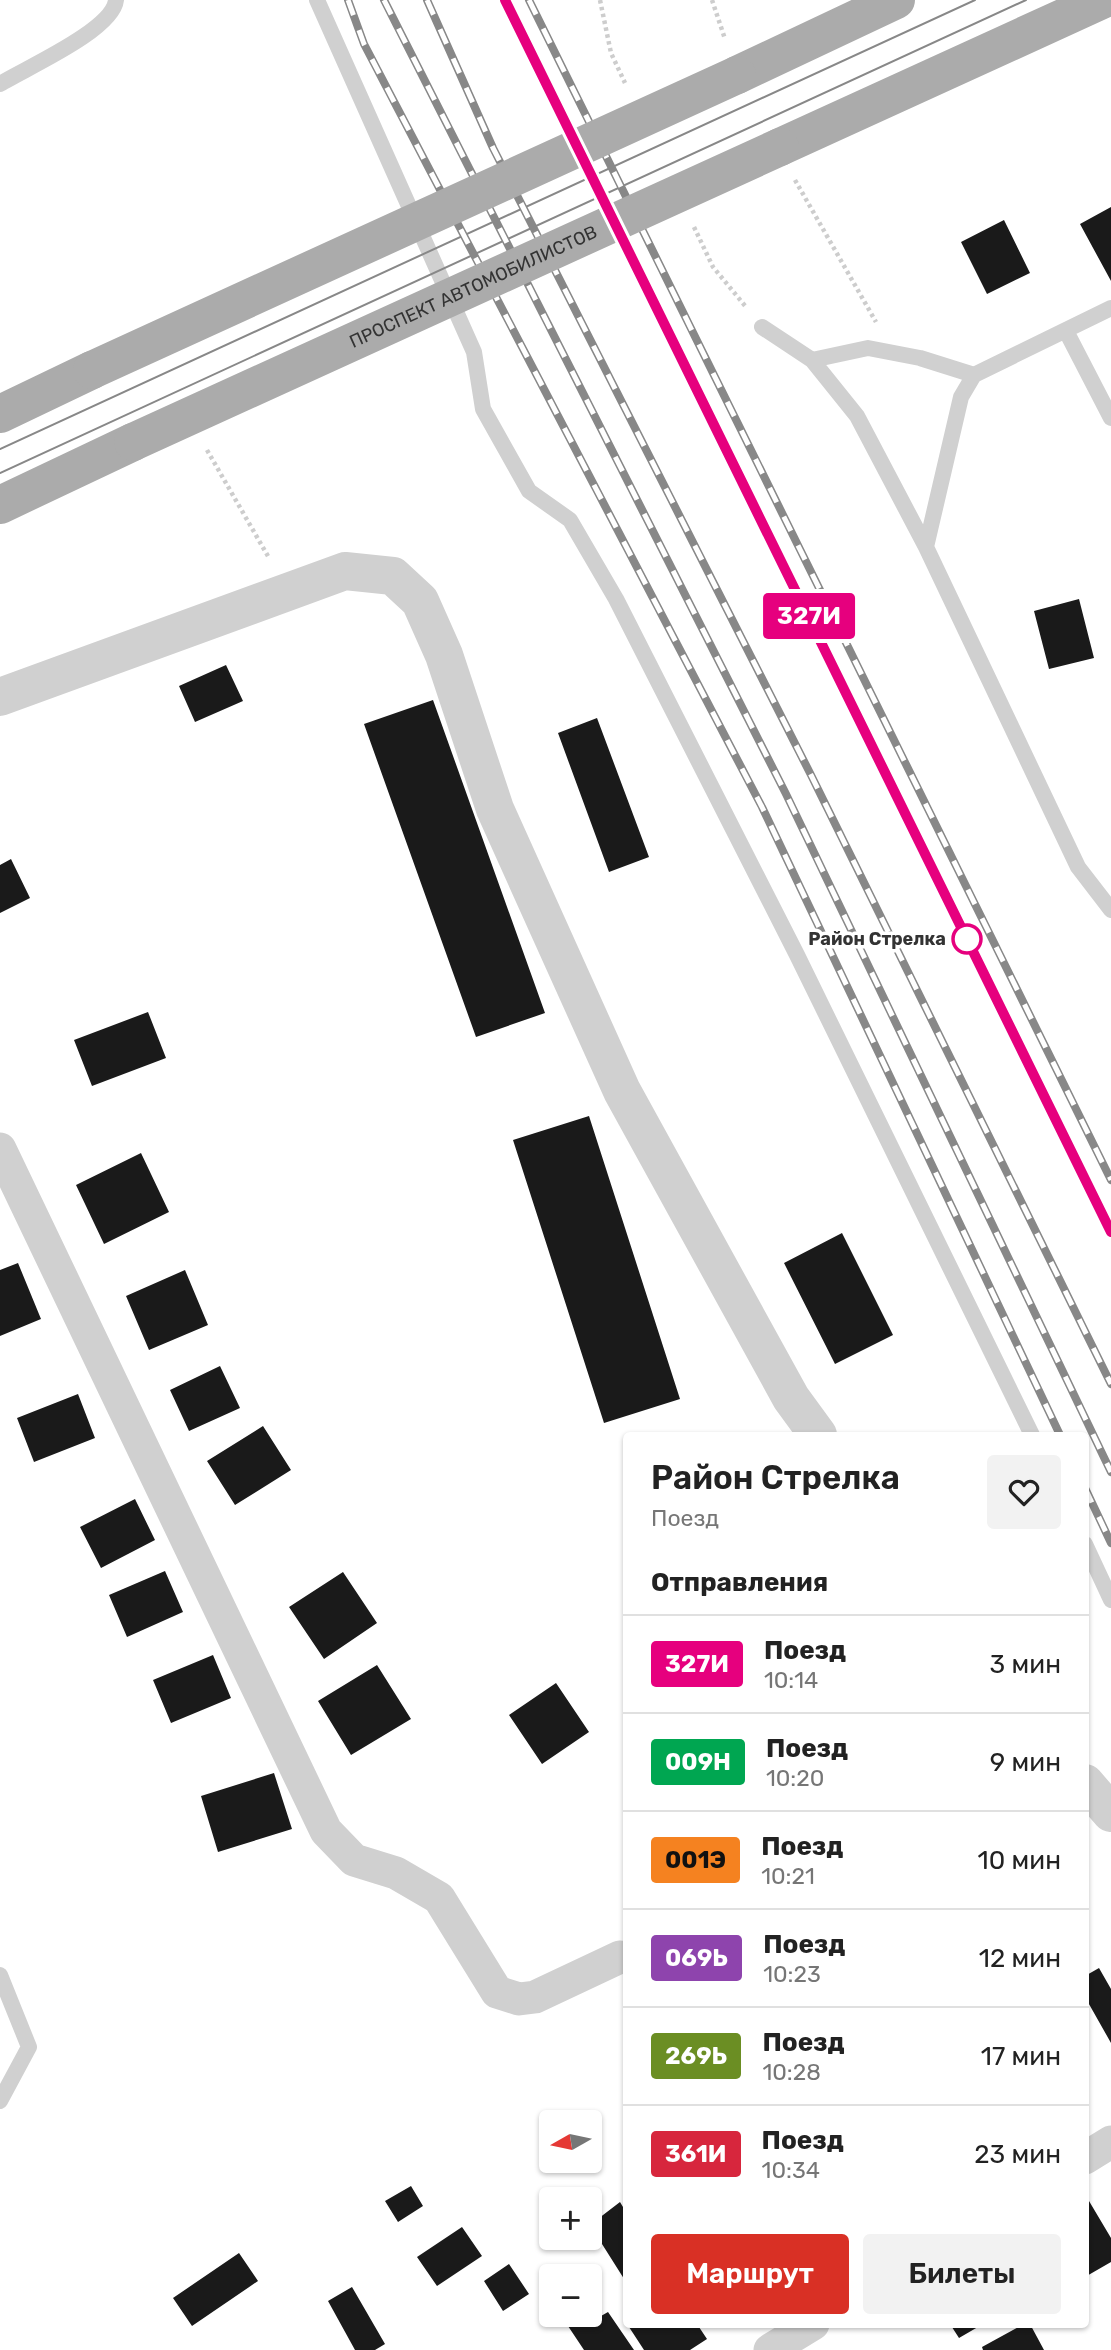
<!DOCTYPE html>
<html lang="ru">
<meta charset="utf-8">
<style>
:root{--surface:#fff;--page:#f2f2f2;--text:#222;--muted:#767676;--line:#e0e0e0;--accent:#d93025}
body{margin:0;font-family:Rubik,sans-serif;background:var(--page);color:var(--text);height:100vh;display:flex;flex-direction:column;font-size:26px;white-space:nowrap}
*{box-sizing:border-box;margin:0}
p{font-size:23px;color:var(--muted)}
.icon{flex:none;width:38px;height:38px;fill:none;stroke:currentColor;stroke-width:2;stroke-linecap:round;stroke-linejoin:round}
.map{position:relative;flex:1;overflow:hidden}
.side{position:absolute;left:623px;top:1432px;width:466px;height:896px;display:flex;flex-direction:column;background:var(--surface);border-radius:7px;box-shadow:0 2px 5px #0004}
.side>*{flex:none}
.badge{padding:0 14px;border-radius:5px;font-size:24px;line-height:46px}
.needle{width:46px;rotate:261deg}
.tools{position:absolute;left:539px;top:2110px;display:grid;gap:14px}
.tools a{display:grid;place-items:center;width:63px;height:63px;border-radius:7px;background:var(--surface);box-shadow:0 2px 5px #0004;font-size:35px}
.map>.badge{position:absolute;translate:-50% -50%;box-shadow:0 0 0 4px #fff}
h2{padding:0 28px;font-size:26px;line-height:63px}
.round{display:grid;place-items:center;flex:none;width:74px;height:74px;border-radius:7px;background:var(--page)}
.overview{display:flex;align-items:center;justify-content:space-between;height:119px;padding:0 28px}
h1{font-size:33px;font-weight:600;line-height:52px}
.cta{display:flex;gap:14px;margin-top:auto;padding:14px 28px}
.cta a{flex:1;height:80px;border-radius:7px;background:var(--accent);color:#fff;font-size:28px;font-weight:600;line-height:80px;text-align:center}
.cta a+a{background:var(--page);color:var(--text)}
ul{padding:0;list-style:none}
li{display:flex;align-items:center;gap:21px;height:98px;padding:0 28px;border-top:2px solid var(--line)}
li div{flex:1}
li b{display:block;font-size:26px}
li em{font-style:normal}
li .badge{min-width:77px;font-weight:700;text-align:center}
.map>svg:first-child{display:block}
</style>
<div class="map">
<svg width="1111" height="2350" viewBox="0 0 1111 2350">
<rect width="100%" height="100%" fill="#fff"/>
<path fill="#1a1a1a" d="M1111,207v74l-31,-57z
M1004,220l26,53 -43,21 -26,-52z
M1079,599l15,59 -45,11 -15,-58z
M226,665l17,36 -48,21 -16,-36z
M433,700l112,313 -69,24 -112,-313z
M597,718l52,139 -40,15 -51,-139z
M11,859l19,39 -30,15v-48z
M148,1012l18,46 -74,28 -18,-46z
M589,1116l91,283 -76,24 -91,-283z
M141,1153l28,59 -65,32 -28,-59z
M842,1233l51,102 -58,29 -51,-101z
M18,1263l23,56 -41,17v-66z
M185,1270l23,55 -59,25 -23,-54z
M220,1366l20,42 -51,23 -19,-41z
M78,1394l17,44 -61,24 -17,-44z
M263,1426l28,44 -56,35 -28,-44z
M135,1499l20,41 -54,28 -21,-41z
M165,1571l18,41 -56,25 -18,-42z
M343,1572l34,51 -53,36 -35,-52z
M213,1655l18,43 -60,25 -18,-43z
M377,1665l34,54 -60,36 -33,-54z
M556,1683l33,49 -47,32 -33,-49z
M274,1773l18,56 -74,23 -17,-56z
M1099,1968l12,21v54l-26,-46v-21z
M411,2186l12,20 -25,16 -13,-21z
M1089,2201l22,37v24l-26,15v-74z
M620,2202l6,10v70l-36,-57z
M462,2227l20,29 -45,30 -20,-29z
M239,2253l19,28 -66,45 -19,-28z
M509,2264l20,30 -26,17 -19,-30z
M352,2287l33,57 -10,6h-20l-27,-49z
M590,2299l11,17 7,-4 26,38h-50l-22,-33 28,-2z
M634,2324h63l10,15 -17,11h-46l-15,-23z
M950,2324h33l-24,14z
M1024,2324h6l14,26h-61l-1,-3z"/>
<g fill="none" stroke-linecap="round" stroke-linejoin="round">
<path stroke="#cdcdcd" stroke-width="4.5" stroke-dasharray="3.5 3.5" stroke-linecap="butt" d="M600,0l11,53 14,30
M712,0l13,39
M795,180l81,142
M694,227l19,40 33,40
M207,450l62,108"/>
<path stroke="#d0d0d0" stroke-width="16" d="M317,0l157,352 9,57 46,82 41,29 46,79 181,356 235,480
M0,84c26,-16 113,-54 116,-84
M762,327l50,33 45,56 69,131 152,320 33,43
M1066,331l45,87
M812,360l56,-12 52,10 54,17
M926,547l35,-150 13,-22 137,-67
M1085,1544l26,56
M0,1975l29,72 -29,54"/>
<path stroke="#d0d0d0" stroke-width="33" d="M0,1149l326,682 28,29 42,13 43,25 58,94 22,7 16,-2 85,-40
M1085,2158l26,-16
M770,2350l43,-26"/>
<path stroke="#d0d0d0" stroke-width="38" d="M0,697l345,-126 48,5 27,25 24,54 51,154 127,282 169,307 27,37
M1085,1783l26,30"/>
<path stroke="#ababab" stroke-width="38" d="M737,75l159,-75
M780,147l322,-147
M0,414l92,-44
M0,505l133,-63"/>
<path stroke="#888" stroke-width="2" d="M0,449l975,-449
M0,473l1026,-473"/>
<defs>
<path id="rail" d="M348,0l16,44 398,763 298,628
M384,0l402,794 325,678
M427,0l66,148 318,627 300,609
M505,0l606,1232
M529,0l582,1180
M1085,1488l26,55"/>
</defs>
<use href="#rail" stroke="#888" stroke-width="8"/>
<use href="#rail" stroke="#fff" stroke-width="5" stroke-dasharray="16" stroke-linecap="butt"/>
<g stroke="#ababab" stroke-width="38">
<path d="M92,370l645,-295"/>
<path id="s1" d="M133,442l647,-295"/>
</g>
</g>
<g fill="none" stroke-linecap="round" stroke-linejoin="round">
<defs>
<path id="line" d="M505,0l606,1232"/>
</defs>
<use href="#line" stroke="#fff" stroke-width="16"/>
<use href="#line" stroke="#e6007e" stroke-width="10"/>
</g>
<circle fill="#fff" stroke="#e6007e" stroke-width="3.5" cx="967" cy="939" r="14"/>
<g text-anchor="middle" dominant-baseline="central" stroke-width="7" stroke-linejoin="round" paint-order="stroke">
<g font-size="18" fill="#333" stroke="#fff">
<text stroke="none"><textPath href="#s1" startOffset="374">ПРОСПЕКТ АВТОМОБИЛИСТОВ</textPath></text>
</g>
<g font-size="18" font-weight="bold" fill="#333" stroke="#fff" text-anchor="end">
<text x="946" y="939">Район Стрелка</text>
</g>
</g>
</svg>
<div class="tools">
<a><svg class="needle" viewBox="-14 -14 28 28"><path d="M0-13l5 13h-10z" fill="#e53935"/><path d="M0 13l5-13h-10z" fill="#767676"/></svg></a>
<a>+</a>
<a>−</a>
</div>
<b class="badge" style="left:809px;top:616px;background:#e6007e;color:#fff">327И</b>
<section class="side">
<div class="overview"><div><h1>Район Стрелка</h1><p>Поезд</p></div><a class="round"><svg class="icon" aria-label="heart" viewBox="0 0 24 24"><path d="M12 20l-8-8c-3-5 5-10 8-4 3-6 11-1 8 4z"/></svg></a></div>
<h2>Отправления</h2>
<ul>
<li><span class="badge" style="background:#e6007e;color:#fff">327И</span><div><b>Поезд</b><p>10:14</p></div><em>3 мин</em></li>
<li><span class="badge" style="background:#00a651;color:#fff">009Н</span><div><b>Поезд</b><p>10:20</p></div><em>9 мин</em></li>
<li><span class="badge" style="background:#f58220;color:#111">001Э</span><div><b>Поезд</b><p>10:21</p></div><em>10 мин</em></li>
<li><span class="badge" style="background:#8e44ad;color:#fff">069Ь</span><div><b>Поезд</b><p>10:23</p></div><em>12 мин</em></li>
<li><span class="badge" style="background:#6b8e23;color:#fff">269Ь</span><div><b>Поезд</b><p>10:28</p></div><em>17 мин</em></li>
<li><span class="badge" style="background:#d7263d;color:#fff">361И</span><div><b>Поезд</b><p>10:34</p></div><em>23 мин</em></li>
</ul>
<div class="cta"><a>Маршрут</a><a>Билеты</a></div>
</section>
</div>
